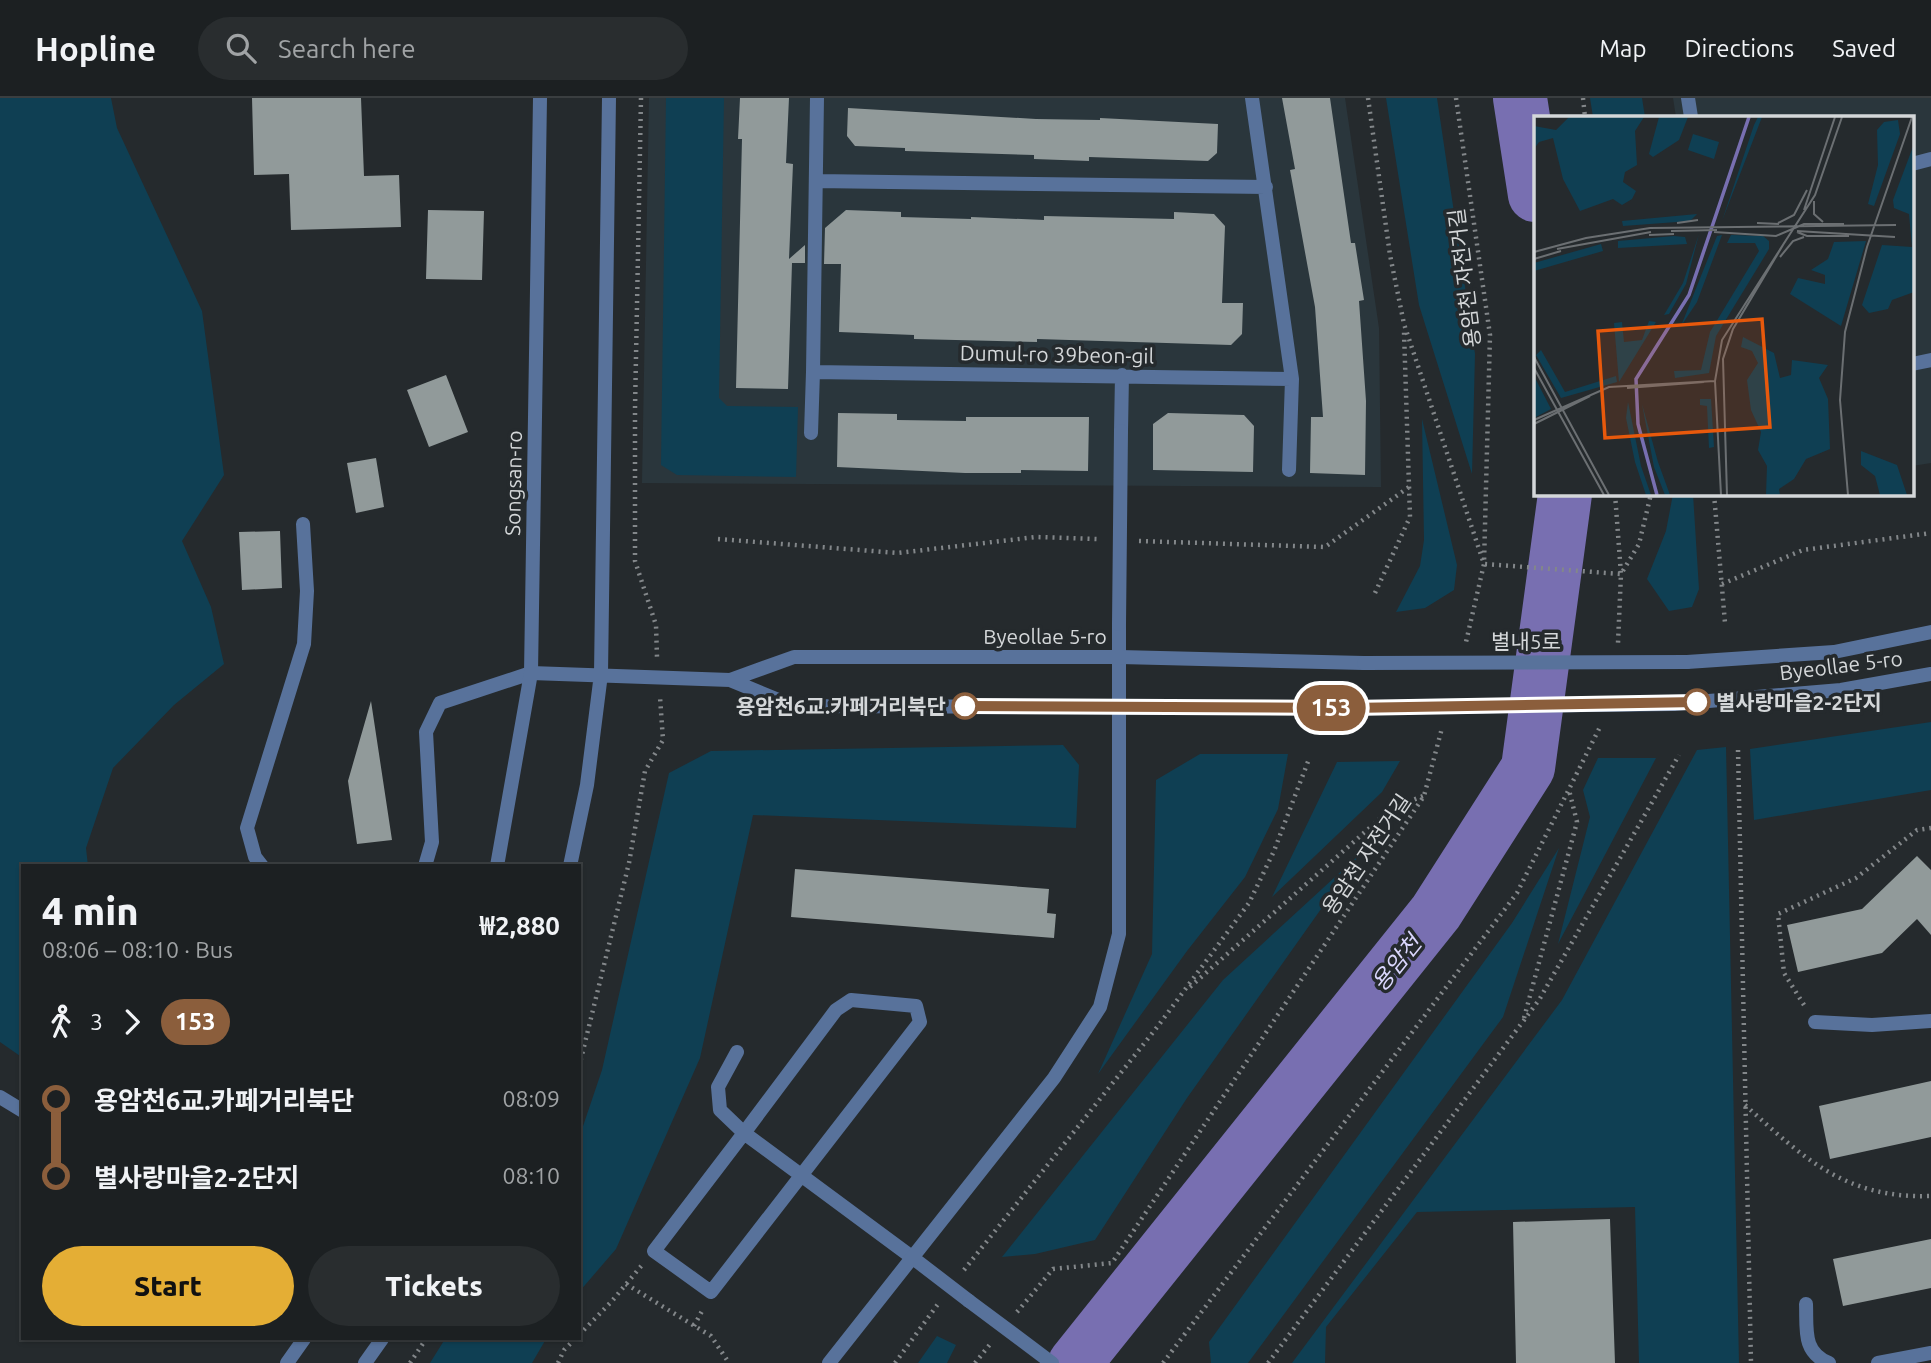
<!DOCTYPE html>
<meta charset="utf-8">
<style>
:root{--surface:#1c2022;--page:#292d2f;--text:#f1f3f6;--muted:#a0a3a5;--line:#3a3e40;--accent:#e4ae35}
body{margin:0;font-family:Ubuntu,"Noto Sans KR",sans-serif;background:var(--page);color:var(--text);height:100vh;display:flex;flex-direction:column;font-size:26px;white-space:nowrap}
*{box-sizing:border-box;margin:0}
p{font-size:23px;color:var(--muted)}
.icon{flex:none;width:38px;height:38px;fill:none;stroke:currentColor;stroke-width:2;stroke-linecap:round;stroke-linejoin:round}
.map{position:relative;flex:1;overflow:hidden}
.sheet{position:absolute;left:21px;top:766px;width:560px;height:476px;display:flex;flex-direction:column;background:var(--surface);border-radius:0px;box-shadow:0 2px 5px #0004,0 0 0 2px var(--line)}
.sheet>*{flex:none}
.badge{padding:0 14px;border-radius:23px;font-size:24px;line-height:46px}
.map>.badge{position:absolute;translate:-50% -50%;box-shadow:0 0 0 4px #fff}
.legs{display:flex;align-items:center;gap:10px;height:77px;padding:0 21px;font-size:23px}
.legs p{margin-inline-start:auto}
.summary{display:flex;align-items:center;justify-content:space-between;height:119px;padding:0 21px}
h1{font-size:38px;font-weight:800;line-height:52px}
.action{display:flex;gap:14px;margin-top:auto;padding:14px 21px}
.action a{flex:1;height:80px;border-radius:42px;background:var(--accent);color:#111;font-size:28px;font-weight:800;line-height:80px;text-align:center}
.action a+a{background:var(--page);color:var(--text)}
ul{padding:0 21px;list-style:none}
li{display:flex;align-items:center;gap:24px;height:77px;font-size:26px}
li i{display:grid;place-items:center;width:10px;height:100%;margin:0 9px;background:currentColor}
li i::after{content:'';width:18px;height:18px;margin:-9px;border:5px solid;border-radius:50%;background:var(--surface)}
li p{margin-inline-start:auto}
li:first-child i{background:linear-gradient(#0000 50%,currentColor 0)}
li:last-child i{background:linear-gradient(currentColor 50%,#0000 0)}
header{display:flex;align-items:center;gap:42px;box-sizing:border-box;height:98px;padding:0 35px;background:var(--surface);border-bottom:2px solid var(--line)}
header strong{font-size:33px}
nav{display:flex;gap:38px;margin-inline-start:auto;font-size:24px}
.search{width:490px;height:63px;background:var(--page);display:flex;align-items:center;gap:18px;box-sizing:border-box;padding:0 24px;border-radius:38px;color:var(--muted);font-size:26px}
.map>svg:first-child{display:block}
</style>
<header>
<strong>Hopline</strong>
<div class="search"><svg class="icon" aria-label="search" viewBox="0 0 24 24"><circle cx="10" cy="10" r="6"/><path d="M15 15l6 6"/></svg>Search here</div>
<nav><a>Map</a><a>Directions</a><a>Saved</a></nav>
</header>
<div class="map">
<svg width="1931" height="1265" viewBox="0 0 1931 1265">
<rect width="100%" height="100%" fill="#252a2d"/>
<path fill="#2a363c" d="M649,0h696l34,230 2,159 -739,-4z
M1673,0h258v365l-19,3v-349h-236z"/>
<path fill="#0f3f53" d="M0,0h111l6,30 85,183 22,164 -42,66 29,66 13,57 -50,41 -61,63 -27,80 2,18h-65v192l-23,-16z
M666,0h58l-5,300 8,8 71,1 -2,70 -119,-2 -16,-10z
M1386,0h51l38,256 -3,120 -53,-169z
M1590,0h52l3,19h-52z
M1422,321l35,146 -3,25 -29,18 -29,4 24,-46 4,-26z
M1673,396h20l6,95 -7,18 -23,4 -22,-32 19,-48z
M1931,624v68l-177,30 -4,-71z
M1063,647l16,20 -3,63 -323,-13 -53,243 -84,191 -37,43v-154l23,-68 67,-297 42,-22z
M1726,649l13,616h-100l-4,-156 -218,5 -91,115 -1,36h-33l270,-363 135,-250z
M1200,656h88l-10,55 -33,68 -58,74 -89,123 54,-120 4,-174z
M1598,660h58l-98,186 32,-127 -7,-27z
M1400,663l-18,31 -110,105 65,-135z
M1559,750l-56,169 -255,346h-37l-2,-21 303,-419z
M1360,756l-173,244 -92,142 -60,14 -33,3 221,-277z
M937,1238l19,9 -9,18h-29z
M445,1241h101l-14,24h-102z"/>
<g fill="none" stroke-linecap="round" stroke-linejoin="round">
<path stroke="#786fb1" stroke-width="54" d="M1520,0l15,97
M1075,1265l361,-451 92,-144 37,-274"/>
</g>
<path fill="#919a9a" d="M252,0h109l3,78 35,-1 2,52 -110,3 -2,-56 -35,1z
M740,0h49l-3,65 7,1 -4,95 16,-14v18h-13l-4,126 -52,-1 6,-249h-4z
M1282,0h48l21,145h4l9,57 -5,1 7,100 -1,74 -55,-2 1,-56h12l-8,-110 -25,-137 5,-1z
M848,10l188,11 64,1v-2l118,6 -1,29 -9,8 -119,-4v4l-55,-2v-4l-129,-4v-3l-50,-2 -8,-10z
M428,112l56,1 -2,69 -56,-1z
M846,112l55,2v5l70,2v-2l73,3v-4l130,3v-7l40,2 11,12 -3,77h21l-1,31 -11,11 -194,-6v3l-123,-3v-4l-75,-3 2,-68h-17l1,-36z
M446,277l22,57 -39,15 -22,-57z
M838,315l59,1v6l69,1v-4h123l-1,54 -67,-1v3h-56l-128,-6z
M1168,315l76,2 10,11 -1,46 -100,-2v-46z
M376,360l8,49 -28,6 -9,-50z
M280,433l2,57 -40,2 -3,-58z
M371,603l21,139 -35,4 -9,-63z
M1917,758l14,14v65l-14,-16 -35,34 -84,19 -11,-47 75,-16z
M795,771l254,20 -2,24 9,1 -2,24 -263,-21z
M1931,983v56l-101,22 -11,-53z
M1610,1121l5,144h-99l-3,-141z
M1931,1141v49l-88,18 -10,-47z"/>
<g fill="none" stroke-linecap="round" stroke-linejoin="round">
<path stroke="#83878a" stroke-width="4.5" stroke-dasharray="2 5" stroke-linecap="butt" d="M641,0l-6,311v152l21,64 1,32
M1368,0l22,157 14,69 80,240 137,10 18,-30 12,-50
M1456,0l34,237 -6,229 -18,78
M1583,0l2,19
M1615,396l6,80 -3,69
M1714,396l11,129
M718,441l180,14 138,-16 62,2
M1139,443l186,6 84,-60
M1722,486l81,-34 128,-17
M1375,495l35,-76 -6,-185
M1738,652l13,613
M1190,889l202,-179 31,-12
M1804,907l-20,-32 -6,-59 78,-36 61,-48 14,-2
M1524,920l53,-196 -8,-32
M579,969l50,-204 16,-92 18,-31 -3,-43
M1745,1007c59,53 100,94 186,91
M964,1172l194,-244 91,-123 25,-52 35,-92
M626,1186l85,52 18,27
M1017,1214l36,-43 59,-6 312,-467 18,-68
M694,1228l8,-15
M579,1237l33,-34 30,-36
M410,1265l16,-24
M558,1265l6,-13 11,-11
M895,1265l43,-59
M975,1265l16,-20
M1163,1265l354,-470 84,-168
M1268,1265l271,-363 140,-245"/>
<path stroke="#58729b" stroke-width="14" d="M262,768l-7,-9 -8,-29 57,-184 3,-53 -4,-67
M425,768l7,-24 -6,-110 14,-29 91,-30
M1815,924l57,3 59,-4
M737,954l-19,35 2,23 24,23 92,-123 15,-10 65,6 4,16 -209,270 -57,-41 90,-118 169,125
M0,999l23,14
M1806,1206c1,25 -4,48 23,59
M1878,1265l53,-10"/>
<path stroke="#58729b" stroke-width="14" d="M817,0l-4,274 479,7 -40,-281
M1688,0l3,19
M1912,66l19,-5
M816,83l450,6
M1912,266l19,-4
M1121,333l1,-56
M811,335l2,-61
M1289,372l3,-91
M913,1160l56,43
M829,1265l225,-285 46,-71 19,-73v-310"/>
<path stroke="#58729b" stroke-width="14" d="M1687,564l147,-10 97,-20
M531,575l199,7 63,26 557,2
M730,582l64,-23h326l244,6
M1673,606l168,-14 90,-16
M497,768l34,-193 9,-575
M570,768l17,-81 14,-111 8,-576
M287,1265l17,-24
M365,1265l17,-24"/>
<path stroke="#58729b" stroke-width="14" d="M1119,526l2,-193
M969,1203l83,62"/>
<path stroke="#58729b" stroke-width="14" d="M1364,565l323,-1
M1350,610l323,-4"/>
</g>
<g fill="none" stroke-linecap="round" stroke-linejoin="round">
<defs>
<path id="line-1" d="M965,608l385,2 347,-6"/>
</defs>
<use href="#line-1" stroke="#fff" stroke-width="16"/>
<use href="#line-1" stroke="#8b5e3c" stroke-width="10"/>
</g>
<g fill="#fff" stroke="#8b5e3c" stroke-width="3.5">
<circle cx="1697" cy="604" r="12"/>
<circle cx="965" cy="608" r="12"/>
</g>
<g text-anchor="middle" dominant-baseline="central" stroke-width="7" stroke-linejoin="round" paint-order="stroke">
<g font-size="21" fill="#d4d7d9" stroke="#252a2d">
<text transform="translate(1464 180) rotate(-97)">용암천 자전거길</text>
<text transform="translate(1057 256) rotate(1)">Dumul-ro 39beon-gil</text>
<text transform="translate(513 385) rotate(-89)">Songsan-ro</text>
<text x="1045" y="538">Byeollae 5-ro</text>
<text x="1526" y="543">별내5로</text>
<text transform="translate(1841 567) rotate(-7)">Byeollae 5-ro</text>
<text transform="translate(1366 756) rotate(-56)">용암천 자전거길</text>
</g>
<g font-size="21" font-weight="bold" fill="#d4d7d9" stroke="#252a2d" text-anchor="start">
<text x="1716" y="604">별사랑마을2-2단지</text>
<text x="946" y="608" text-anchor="end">용암천6교.카페거리북단</text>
</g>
<g font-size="23" font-style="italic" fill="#dad7fd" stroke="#252a2d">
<text transform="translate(1396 865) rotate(-51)">용암천</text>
</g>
</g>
<g transform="translate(1534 18)">
<rect width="380" height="380" fill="#252a2d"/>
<path d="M35,1h75l-9,14 2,34 -12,7 -2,10 13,9 -4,8 -10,6 -9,-6 -33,12 -17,-32 -10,-41 -14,4 -5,7v-23l22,4zM125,1h29l-9,23 -26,17 -4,-3zM224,1h4l-40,104 32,-96zM364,4l2,14 -26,72 -6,-2 10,-39 -1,-35 7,-8zM159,18l26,8 -5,17 -26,-9zM380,28v148l-22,8 -4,9 -19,4 -7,-8 20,-60 30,2 -3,-33 -15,-6 -1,-8zM163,98l-7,7 -67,5 -1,-5zM165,118l-13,50 -17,30 -5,1 19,-32zM188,119l-25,67 -16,24 36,-90zM197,119l32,1 6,5v8l-53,87 -7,37 -34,5 -1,-7 27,-1 9,-38 49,-81 -4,-8h-28zM140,120l11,1 2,7 -69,4v-7zM332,125l-25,85 -51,-32 8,-16 27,6v-9l-14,-5 17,-11 6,-17zM67,128l2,7 -69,20v-8zM115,205l7,1 -37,60 -5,-59 8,-1 2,20 18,-2zM209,221l31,16 6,25 11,-3 1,-15 36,5 -9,13 9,21 2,50 -24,10 -12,20 -15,10 1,6h-14l1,-29 -9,-16 3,-18 -10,-22 -4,-30 11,-17 -6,-12 -11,-4zM7,234l24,42 51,-16 1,6 -56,16 -25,-43zM0,260l17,33 -17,9zM166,283h11l3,48 -5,1 -2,-42 -7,-1zM94,286l13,64 10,29h-5l-11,-33 -9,-44zM108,288l16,58 12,33h-5l-11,-28zM327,335l36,14 10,30h-27l-5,-19 -14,-11z" fill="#0f3f53"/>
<path fill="none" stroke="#786fb1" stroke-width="3.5" d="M123,379l-19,-71 -2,-45 53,-84 60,-178"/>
<path fill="none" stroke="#6b6f72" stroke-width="2" d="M280,85v13l9,8M270,94l31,-93M143,107l21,-3M223,107l22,1M244,107l16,-8 13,-25M137,115l46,-1M263,115l98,6M180,116l62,4 28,-12h40M263,116l10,4h42M115,119l25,-1M23,133l94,-17M0,136l52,-14 64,-10 246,-3M246,141l13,-16 11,-4M0,143l27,-8M0,241l75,138M0,252l70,127M93,272l77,-6M0,304l75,-33 106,-6M0,308l56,-28M187,379l-6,-114 7,-41 93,-145 27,-78M193,379l-4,-136 10,-30 50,-84M314,379l-8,-95 5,-68 22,-85 45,-130"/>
<path fill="#e8590c" fill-opacity="0.15" stroke="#e8590c" stroke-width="3.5" d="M228,203l8,108 -165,11 -7,-107z"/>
<rect width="380" height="380" fill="none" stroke="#d4d7d9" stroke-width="3.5"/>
</g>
</svg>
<b class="badge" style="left:1331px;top:610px;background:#8b5e3c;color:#fff">153</b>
<section class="sheet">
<div class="summary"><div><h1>4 min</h1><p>08:06 – 08:10 · Bus</p></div><b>₩2,880</b></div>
<div class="legs"><svg class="icon" aria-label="walk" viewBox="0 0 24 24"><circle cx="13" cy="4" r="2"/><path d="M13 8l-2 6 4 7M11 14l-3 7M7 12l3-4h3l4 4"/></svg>3<svg class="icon" aria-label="forward" viewBox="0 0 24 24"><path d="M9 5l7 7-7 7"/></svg><b class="badge" style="background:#8b5e3c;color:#fff">153</b></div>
<ul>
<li><i style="color:#8b5e3c"></i><b>용암천6교.카페거리북단</b><p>08:09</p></li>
<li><i style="color:#8b5e3c"></i><b>별사랑마을2-2단지</b><p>08:10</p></li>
</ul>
<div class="action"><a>Start</a><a>Tickets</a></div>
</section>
</div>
